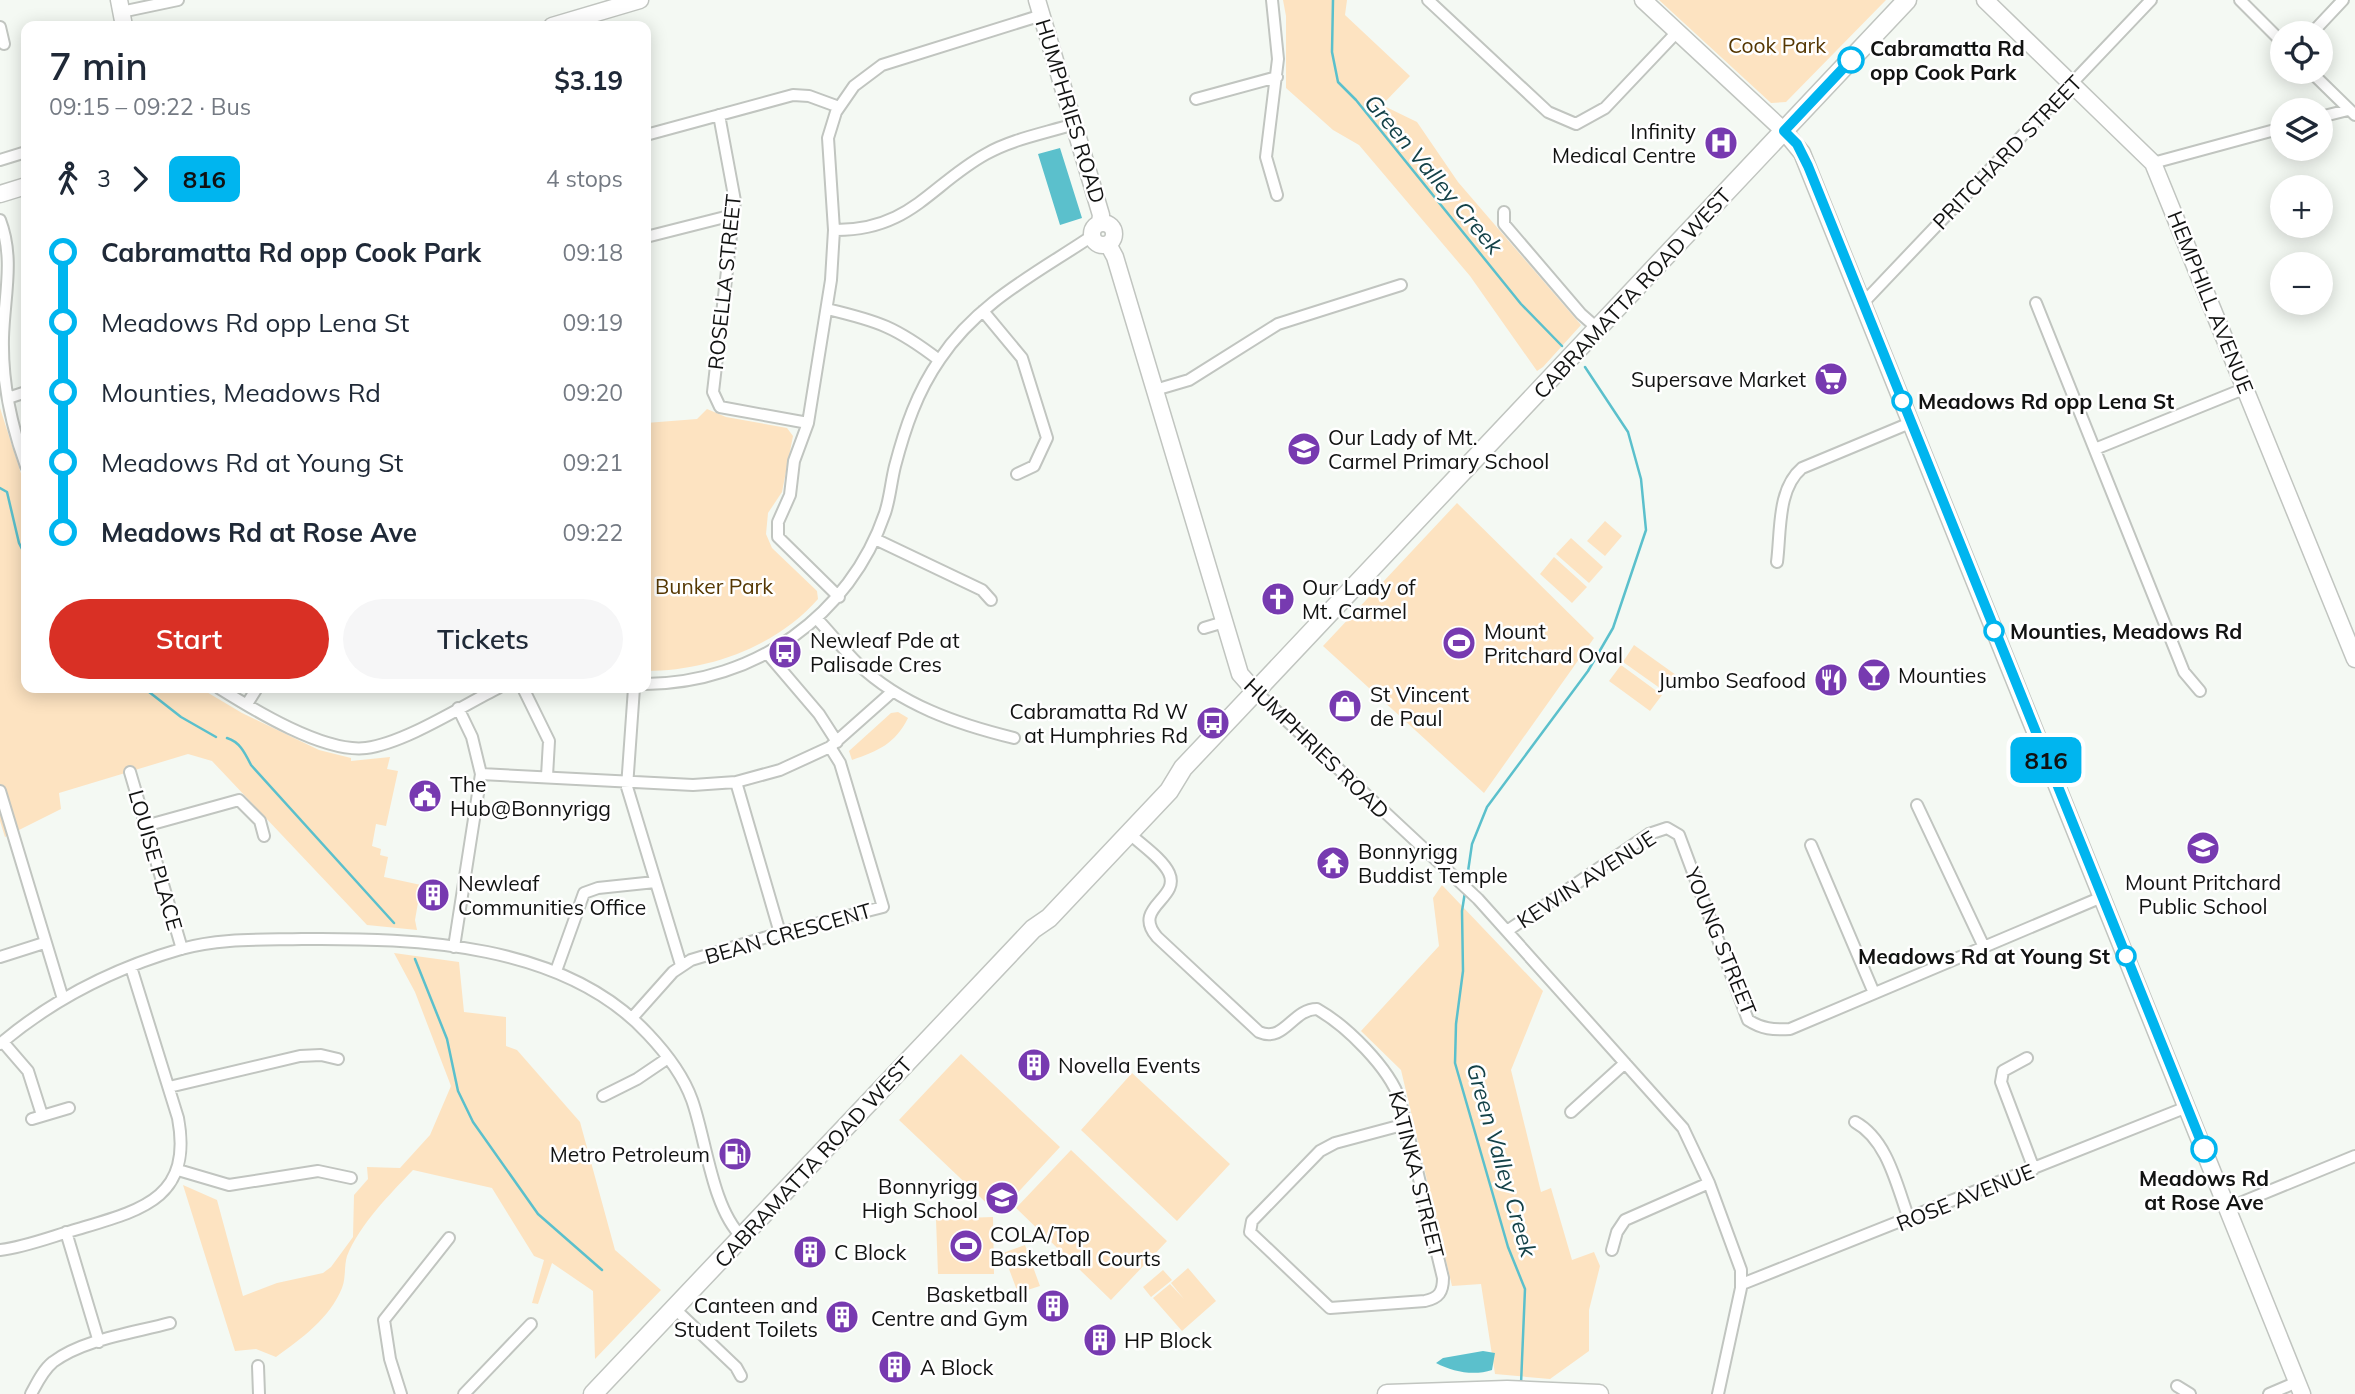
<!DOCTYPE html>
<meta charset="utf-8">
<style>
:root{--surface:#fff;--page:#f6f6f7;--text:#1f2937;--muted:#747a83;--accent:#d93025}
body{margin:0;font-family:Mulish,sans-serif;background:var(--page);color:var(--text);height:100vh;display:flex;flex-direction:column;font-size:26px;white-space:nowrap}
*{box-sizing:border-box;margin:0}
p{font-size:23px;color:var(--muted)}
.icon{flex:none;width:38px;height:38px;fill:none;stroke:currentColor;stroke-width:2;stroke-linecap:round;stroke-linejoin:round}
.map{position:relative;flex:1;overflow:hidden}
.drawer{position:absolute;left:21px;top:21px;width:630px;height:672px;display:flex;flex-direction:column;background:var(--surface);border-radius:14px;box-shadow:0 4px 18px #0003}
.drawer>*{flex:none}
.badge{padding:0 14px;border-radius:10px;font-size:24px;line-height:46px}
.controls{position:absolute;left:2270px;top:21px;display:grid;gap:14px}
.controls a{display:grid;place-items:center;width:63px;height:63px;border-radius:50%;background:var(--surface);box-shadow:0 4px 18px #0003;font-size:35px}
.map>.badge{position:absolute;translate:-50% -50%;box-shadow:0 0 0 4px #fff}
.legs{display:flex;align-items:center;gap:10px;height:77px;padding:0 28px;font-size:23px}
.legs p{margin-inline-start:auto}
.overview{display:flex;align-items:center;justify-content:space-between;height:119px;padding:0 28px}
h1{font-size:38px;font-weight:600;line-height:52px}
.primary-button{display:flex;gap:14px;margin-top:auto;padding:14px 28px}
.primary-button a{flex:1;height:80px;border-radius:42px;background:var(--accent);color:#fff;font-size:28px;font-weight:600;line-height:80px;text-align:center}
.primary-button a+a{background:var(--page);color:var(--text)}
ul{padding:0 28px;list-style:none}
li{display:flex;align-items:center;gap:24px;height:70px;font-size:26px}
li i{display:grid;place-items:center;width:10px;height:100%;margin:0 9px;background:currentColor}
li i::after{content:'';width:18px;height:18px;margin:-9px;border:5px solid;border-radius:50%;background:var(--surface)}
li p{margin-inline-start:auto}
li:first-child i{background:linear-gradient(#0000 50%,currentColor 0)}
li:last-child i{background:linear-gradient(currentColor 50%,#0000 0)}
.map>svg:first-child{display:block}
</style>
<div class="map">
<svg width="2355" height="1394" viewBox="0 0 2355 1394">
<rect width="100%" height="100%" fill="#f4f9f3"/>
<path fill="#fde3c1" d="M1283,0h64l-2,15 65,61 -28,29 35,17 41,60 123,143 -38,42 -6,4 -67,-95 -111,-131 -26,-15 -47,-42v-72z
M1659,0h227l-100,102 -15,1z
M0,408l26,81v199h174l42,25 77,37 32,8v3l39,-4 -3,12 11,2 -12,55 -10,-2 -4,22 9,3 -1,6 8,2 -4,20 37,8 -6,35 2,10 -50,-5 -155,-164 -24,-7 -129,39 2,16 -56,28 -5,-16z
M707,409l19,8 61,11 6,8 -11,56 -14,21 -2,21 6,14 45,43 1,8c-42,48 -110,72 -172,72v-248l51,-4z
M1457,503l137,135 -110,155 -161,-147z
M1605,521l17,15 -17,20 -18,-15z
M1571,538l32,29 -14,16 -33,-29z
M1554,557l33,30 -15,16 -32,-29z
M1634,645l42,30 -12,16 -41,-29z
M1621,665l41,30 -12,16 -41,-30z
M898,712l10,6c-13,26 -30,33 -56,42l-3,-9 42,-38z
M1442,885l101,106 -32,79 30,122 10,-4 21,72 22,-8 6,14 -11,44v41l-39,28 -55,-5 -14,-90 -29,2 -51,-216 -40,-39 78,-85 -6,-48z
M394,953l65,9 5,50 42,5v29l11,4 63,72 35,128 46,40 -66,69 -2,-68 -41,-28 -14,41 -6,-1 12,-43 -10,-4 -42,-68 -79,-18c-23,24 -53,54 -66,86 -3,10 -1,22 -5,32 -12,30 -41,51 -66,69l-20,-8 -21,2 -52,-166 34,15 26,96 34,-13 46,-10 8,-6 22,-30 1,-42 14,-16 -1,-12 33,1 30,-33 21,-49 -36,-94z
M961,1054l99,93 -62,67 -99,-94z
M1132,1073l98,91 -53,57 -96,-91z
M1071,1150l96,91 -56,59 -95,-92z
M993,1217l1,57h-56l-2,-55z
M1025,1245l15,41 -22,7 -15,-40z
M1188,1268l28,33 -34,30 -29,-33 17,-14 14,15 -13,-16z
M1163,1270l9,10 -21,17 -8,-10z"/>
<path fill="#5bc0cc" d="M1060,148l22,70 -22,7 -22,-71z
M1483,1351l12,2 -3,17c-18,6 -39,2 -56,-7l7,-5z"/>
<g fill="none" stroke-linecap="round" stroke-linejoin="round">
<path stroke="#5bc0cc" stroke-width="2.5" d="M1333,0l-1,52 6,30 18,18 165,204 41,42
M0,488l7,4 12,51 7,14
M144,688l37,29 35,20
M227,738c13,4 18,15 24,27l143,158
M1466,885l6,-41 15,-37 101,-136 25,-43 33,-98 -5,-51 -13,-47 -43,-65
M1465,892l-3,19 1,60 -7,53 -1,39 53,184 17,42 -4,95
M415,959l32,80 11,52 15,31 65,92 64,56"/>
<defs>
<path id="street" d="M1272,0l6,59 -12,98 11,38
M1428,0l120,112 28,12 29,-16 72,-76
M2240,0l42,42
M121,12l57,-12
M0,27l4,17
M2312,33l31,-33
M2311,72l44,43
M1196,99l81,-22
M719,115l16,86 -22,191 7,15 88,16
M2320,117l28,-7
M646,135l147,-40 16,1 30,11
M0,160l26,-8
M2153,163l129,-35
M1504,212v12l77,90 17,15
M0,220c15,39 4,77 3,118 -1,45 8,87 23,128
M834,230c76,1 96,-45 152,-76 26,-15 60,-21 88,-30
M646,237l87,-22
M1863,303l288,-303
M2036,303l148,369 16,19
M827,309c51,12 69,18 112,51
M983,311l39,47 25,80 -13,28 -17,8
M1155,390l34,-10 89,-56 123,-39
M8,398l18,-6
M2095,449l151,-61
M875,539l107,51 9,10
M1777,562c4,-31 0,-73 25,-94l108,-45
M839,597l-61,-60v-15l12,-27 4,-34 14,-38 23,-143 3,-50 -6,-92 8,-26 18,-26 28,-21 160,-50
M818,620c13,14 26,30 40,44 43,41 99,60 156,74
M1204,628l20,-6
M767,653l52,61 18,28
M646,684c108,-1 204,-68 239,-171 5,-15 6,-31 10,-47 10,-38 22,-74 45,-107 38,-57 97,-86 152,-123
M219,688c35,22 105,65 147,60 39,-5 96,-42 132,-60
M523,688l26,53 -2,35
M634,688l-7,99 54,178
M1256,692l222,207 205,229 26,55 32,87v18l-23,106
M247,704l10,-16
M130,772l52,177
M481,774l212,11 43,-3 44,-12 50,-23 62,-55
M736,782l44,151
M0,791l63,208
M1917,805l67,142
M145,826l94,-26 21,21 4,15
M1129,833c11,11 33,25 40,40 12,26 -38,34 -12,64l102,95c26,11 33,-23 58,-23 30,17 72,59 83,91l43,178c0,14 -4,20 -18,23l-95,7 -80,-76 2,-11 68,-70 15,-8 71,-19
M1811,845l63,148
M1507,931l142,-97 18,-6 12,7 69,185c14,9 25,10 42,9l312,-132
M454,947l27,-173 -9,-37 -14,-29
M0,957l44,-14
M556,971l28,-78 14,-5 57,-6
M632,1018l41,-46 18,-12 89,-27 103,-26 -43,-144 -10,-16
M3,1042l25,29 14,44
M0,1044c52,-44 115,-76 181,-95 39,-11 80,-9 121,-10 116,-1 262,4 346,95 18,19 35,41 44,66 14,39 20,108 50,137
M2027,1058l-24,13 -2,11 33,87
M169,1087l131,-31 21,-1 17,4
M603,1096l34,-17 31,-21
M1571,1112l54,-49
M32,1119l37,-11
M1855,1122c33,18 42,65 54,97
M178,1170l51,15 89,-14 33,7
M2228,1208l127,-52
M66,1232l33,110
M0,1250c26,-3 53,-14 78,-21 64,-19 115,-31 100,-111l-47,-151
M1612,1250l5,-18 8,-12 84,-37
M1742,1284l445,-177
M674,1308l62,59 5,9
M258,1366l1,28
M2177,1386l13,8
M31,1394c6,-11 12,-24 22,-32 31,-23 80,-29 117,-39
M401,1394l-11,-35 -6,-39 65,-82
M464,1394l67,-70
M2269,1394l28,-12"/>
<path id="secondary" d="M119,0l5,26
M1037,0l64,215 -1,8
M1643,0l141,131 18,22 500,1241
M1985,0l168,163 202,496
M552,26l88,-26
M0,194l26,-8
M1092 234a11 11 0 1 1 22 0a11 11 0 1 1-22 0Z
M1108,244l7,13 125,417 16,18"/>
<path id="primary" d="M593,1394l440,-465 16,-11 120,-127 14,-23 54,-57 670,-711
M1387,1394l120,-4 92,4"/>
</defs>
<use href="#street" stroke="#c1c5c0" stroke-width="14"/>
<use href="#secondary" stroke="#c1c5c0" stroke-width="19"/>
<use href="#primary" stroke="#c1c5c0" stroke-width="21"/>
<use href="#street" stroke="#fff" stroke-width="10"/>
<use href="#secondary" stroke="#fff" stroke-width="16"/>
<use href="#primary" stroke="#fff" stroke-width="18"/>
</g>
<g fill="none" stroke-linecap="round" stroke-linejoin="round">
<defs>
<path id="line-1" d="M1851,60l-67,71 13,13 11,22 396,983"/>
</defs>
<use href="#line-1" stroke="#fff" stroke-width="16"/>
<use href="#line-1" stroke="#00b5ef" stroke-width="10"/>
</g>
<defs>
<symbol id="hospital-disc" viewBox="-11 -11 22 22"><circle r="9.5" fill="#773ab0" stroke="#fff"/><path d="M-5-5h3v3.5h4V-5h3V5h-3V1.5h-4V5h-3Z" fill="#fff"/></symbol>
<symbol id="supermarket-disc" viewBox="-11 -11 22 22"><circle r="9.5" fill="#773ab0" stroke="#fff"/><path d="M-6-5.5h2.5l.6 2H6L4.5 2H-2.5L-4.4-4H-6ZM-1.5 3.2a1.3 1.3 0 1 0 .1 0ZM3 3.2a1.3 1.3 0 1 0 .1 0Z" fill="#fff"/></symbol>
<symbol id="school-disc" viewBox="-11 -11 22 22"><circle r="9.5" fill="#773ab0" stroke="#fff"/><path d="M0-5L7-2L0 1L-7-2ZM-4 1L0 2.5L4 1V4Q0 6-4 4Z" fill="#fff"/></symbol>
<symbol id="church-disc" viewBox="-11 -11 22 22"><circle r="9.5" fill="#773ab0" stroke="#fff"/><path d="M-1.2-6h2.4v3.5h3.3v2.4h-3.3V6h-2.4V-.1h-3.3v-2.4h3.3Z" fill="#fff"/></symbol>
<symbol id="stadium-disc" viewBox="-11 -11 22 22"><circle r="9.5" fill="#773ab0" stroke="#fff"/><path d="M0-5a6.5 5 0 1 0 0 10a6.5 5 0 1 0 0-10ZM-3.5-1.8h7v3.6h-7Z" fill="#fff"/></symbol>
<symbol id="bus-disc" viewBox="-11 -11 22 22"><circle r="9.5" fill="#773ab0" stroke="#fff"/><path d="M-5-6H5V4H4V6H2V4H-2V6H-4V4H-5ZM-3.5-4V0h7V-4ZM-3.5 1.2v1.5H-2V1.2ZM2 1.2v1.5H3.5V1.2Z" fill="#fff"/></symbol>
<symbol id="bar-disc" viewBox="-11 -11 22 22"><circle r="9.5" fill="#773ab0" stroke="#fff"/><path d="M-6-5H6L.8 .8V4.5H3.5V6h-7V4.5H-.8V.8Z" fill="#fff"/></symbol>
<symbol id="restaurant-disc" viewBox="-11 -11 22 22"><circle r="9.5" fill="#773ab0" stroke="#fff"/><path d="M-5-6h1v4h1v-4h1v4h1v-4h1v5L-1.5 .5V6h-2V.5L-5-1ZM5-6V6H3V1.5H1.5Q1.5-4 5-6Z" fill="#fff"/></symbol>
<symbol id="shop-disc" viewBox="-11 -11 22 22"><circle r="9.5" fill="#773ab0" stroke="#fff"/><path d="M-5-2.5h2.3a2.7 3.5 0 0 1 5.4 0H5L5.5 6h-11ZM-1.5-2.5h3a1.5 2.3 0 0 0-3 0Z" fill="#fff"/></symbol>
<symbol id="civic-disc" viewBox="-11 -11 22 22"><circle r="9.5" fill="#773ab0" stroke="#fff"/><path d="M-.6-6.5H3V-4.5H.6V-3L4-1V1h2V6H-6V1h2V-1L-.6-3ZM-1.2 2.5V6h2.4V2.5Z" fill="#fff"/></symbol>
<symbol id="temple-disc" viewBox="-11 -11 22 22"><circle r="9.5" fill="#773ab0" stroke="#fff"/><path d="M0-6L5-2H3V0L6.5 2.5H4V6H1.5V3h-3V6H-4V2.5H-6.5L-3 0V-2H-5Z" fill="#fff"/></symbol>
<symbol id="building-disc" viewBox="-11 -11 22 22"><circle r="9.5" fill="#773ab0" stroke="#fff"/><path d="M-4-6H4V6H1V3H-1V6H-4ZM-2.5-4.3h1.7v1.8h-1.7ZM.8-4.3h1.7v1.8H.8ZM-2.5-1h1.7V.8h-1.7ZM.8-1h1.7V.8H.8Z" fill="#fff"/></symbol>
<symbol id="fuel-disc" viewBox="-11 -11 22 22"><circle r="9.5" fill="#773ab0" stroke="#fff"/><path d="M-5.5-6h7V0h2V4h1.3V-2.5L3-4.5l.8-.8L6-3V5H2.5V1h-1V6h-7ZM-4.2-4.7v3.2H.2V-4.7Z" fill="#fff"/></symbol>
</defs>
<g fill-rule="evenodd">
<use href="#hospital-disc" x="1702" y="124" width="38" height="38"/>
<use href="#supermarket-disc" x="1812" y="360" width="38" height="38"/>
<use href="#school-disc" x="1285" y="430" width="38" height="38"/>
<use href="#church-disc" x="1259" y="580" width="38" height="38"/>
<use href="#stadium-disc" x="1440" y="624" width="38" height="38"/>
<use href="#bus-disc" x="766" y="633" width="38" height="38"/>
<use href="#bar-disc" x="1855" y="656" width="38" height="38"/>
<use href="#restaurant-disc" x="1812" y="661" width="38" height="38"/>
<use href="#shop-disc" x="1326" y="687" width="38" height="38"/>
<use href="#bus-disc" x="1194" y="704" width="38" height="38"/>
<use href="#civic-disc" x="406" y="777" width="38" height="38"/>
<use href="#school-disc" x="2184" y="829" width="38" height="38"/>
<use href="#temple-disc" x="1314" y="844" width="38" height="38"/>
<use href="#building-disc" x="414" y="876" width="38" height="38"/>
<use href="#building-disc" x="1015" y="1046" width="38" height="38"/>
<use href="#fuel-disc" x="716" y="1135" width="38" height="38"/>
<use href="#school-disc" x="983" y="1179" width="38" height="38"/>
<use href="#stadium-disc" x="947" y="1227" width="38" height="38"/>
<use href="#building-disc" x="791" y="1233" width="38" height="38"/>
<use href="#building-disc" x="1034" y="1287" width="38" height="38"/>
<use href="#building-disc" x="823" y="1298" width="38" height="38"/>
<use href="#building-disc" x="1081" y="1321" width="38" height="38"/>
<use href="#building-disc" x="876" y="1348" width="38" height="38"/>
</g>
<g fill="#fff" stroke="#00b5ef" stroke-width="3.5">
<circle cx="1851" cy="60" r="12"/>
<circle cx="1902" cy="401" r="9"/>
<circle cx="1994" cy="631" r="9"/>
<circle cx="2126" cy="956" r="9"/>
<circle cx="2204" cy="1149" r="12"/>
</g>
<g text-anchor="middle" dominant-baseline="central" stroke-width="5" stroke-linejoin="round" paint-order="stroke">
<g font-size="21" fill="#553702" stroke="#fff">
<text x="1777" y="45">Cook Park</text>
<text x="714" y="586">Bunker Park</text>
</g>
<g font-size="21" font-weight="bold" fill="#121312" stroke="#fff" text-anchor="start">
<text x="1870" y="48">Cabramatta Rd<tspan x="1870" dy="24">opp Cook Park</tspan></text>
<text x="1918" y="401">Meadows Rd opp Lena St</text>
<text x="2010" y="631">Mounties, Meadows Rd</text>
<text x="2110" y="956" text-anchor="end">Meadows Rd at Young St</text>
<text x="2204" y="1178" text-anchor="middle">Meadows Rd<tspan x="2204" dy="24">at Rose Ave</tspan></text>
</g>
<g font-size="21" fill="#121312" stroke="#fff">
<text transform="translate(1071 111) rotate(73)">HUMPHRIES ROAD</text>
<text transform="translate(2007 152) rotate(-46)">PRITCHARD STREET</text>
<text transform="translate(724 282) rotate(-84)">ROSELLA STREET</text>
<text transform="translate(1632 293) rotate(-47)">CABRAMATTA ROAD WEST</text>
<text transform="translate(2211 302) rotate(68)">HEMPHILL AVENUE</text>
<text transform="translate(1317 748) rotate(44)">HUMPHRIES ROAD</text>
<text transform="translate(156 860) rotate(74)">LOUISE PLACE</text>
<text transform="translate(1586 879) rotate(-33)">KEWIN AVENUE</text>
<text transform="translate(788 933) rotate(-16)">BEAN CRESCENT</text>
<text transform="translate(1721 941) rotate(68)">YOUNG STREET</text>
<text transform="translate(813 1162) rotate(-47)">CABRAMATTA ROAD WEST</text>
<text transform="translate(1417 1174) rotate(76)">KATINKA STREET</text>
<text transform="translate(1965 1197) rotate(-22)">ROSE AVENUE</text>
</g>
<g font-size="21" fill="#121312" stroke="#fff" text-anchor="start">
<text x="1696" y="131" text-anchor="end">Infinity<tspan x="1696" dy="24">Medical Centre</tspan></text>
<text x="1806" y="379" text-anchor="end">Supersave Market</text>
<text x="1328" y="437">Our Lady of Mt.<tspan x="1328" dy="24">Carmel Primary School</tspan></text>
<text x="1302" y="587">Our Lady of<tspan x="1302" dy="24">Mt. Carmel</tspan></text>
<text x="1484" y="631">Mount<tspan x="1484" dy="24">Pritchard Oval</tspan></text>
<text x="810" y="640">Newleaf Pde at<tspan x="810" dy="24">Palisade Cres</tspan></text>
<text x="1898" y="675">Mounties</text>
<text x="1806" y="680" text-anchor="end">Jumbo Seafood</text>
<text x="1370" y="694">St Vincent<tspan x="1370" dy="24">de Paul</tspan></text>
<text x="1188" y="711" text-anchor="end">Cabramatta Rd W<tspan x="1188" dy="24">at Humphries Rd</tspan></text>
<text x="450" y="784">The<tspan x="450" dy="24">Hub@Bonnyrigg</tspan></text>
<text x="1358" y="851">Bonnyrigg<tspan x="1358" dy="24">Buddist Temple</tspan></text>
<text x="2203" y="882" text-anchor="middle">Mount Pritchard<tspan x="2203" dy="24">Public School</tspan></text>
<text x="458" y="883">Newleaf<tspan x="458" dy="24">Communities Office</tspan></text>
<text x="1058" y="1065">Novella Events</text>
<text x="710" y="1154" text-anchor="end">Metro Petroleum</text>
<text x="978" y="1186" text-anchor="end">Bonnyrigg<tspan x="978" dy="24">High School</tspan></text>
<text x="990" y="1234">COLA/Top<tspan x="990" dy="24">Basketball Courts</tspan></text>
<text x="834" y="1252">C Block</text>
<text x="1028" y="1294" text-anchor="end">Basketball<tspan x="1028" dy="24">Centre and Gym</tspan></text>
<text x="818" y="1305" text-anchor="end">Canteen and<tspan x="818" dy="24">Student Toilets</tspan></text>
<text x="1124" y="1340">HP Block</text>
<text x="920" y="1367">A Block</text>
</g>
<g font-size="23" font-style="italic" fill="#144248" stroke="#fff">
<text transform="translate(1434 174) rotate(50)">Green Valley Creek</text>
<text transform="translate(1502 1160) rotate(74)">Green Valley Creek</text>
</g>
</g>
</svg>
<div class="controls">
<a><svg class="icon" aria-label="locate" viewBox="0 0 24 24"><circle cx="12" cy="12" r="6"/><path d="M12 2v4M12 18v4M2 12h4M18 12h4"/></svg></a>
<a><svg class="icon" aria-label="layers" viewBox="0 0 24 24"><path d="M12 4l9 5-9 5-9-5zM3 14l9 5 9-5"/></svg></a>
<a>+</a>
<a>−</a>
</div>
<b class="badge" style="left:2046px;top:760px;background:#00b5ef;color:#111">816</b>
<section class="drawer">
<div class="overview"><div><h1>7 min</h1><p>09:15 – 09:22 · Bus</p></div><b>$3.19</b></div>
<div class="legs"><svg class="icon" aria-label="walk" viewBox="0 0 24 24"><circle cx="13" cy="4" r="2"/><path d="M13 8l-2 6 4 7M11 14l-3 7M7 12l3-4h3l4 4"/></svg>3<svg class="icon" aria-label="forward" viewBox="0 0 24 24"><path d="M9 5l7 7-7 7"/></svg><b class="badge" style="background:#00b5ef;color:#111">816</b><p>4 stops</p></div>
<ul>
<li><i style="color:#00b5ef"></i><b>Cabramatta Rd opp Cook Park</b><p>09:18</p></li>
<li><i style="color:#00b5ef"></i><span>Meadows Rd opp Lena St</span><p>09:19</p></li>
<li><i style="color:#00b5ef"></i><span>Mounties, Meadows Rd</span><p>09:20</p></li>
<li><i style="color:#00b5ef"></i><span>Meadows Rd at Young St</span><p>09:21</p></li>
<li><i style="color:#00b5ef"></i><b>Meadows Rd at Rose Ave</b><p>09:22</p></li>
</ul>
<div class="primary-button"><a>Start</a><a>Tickets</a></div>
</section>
</div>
